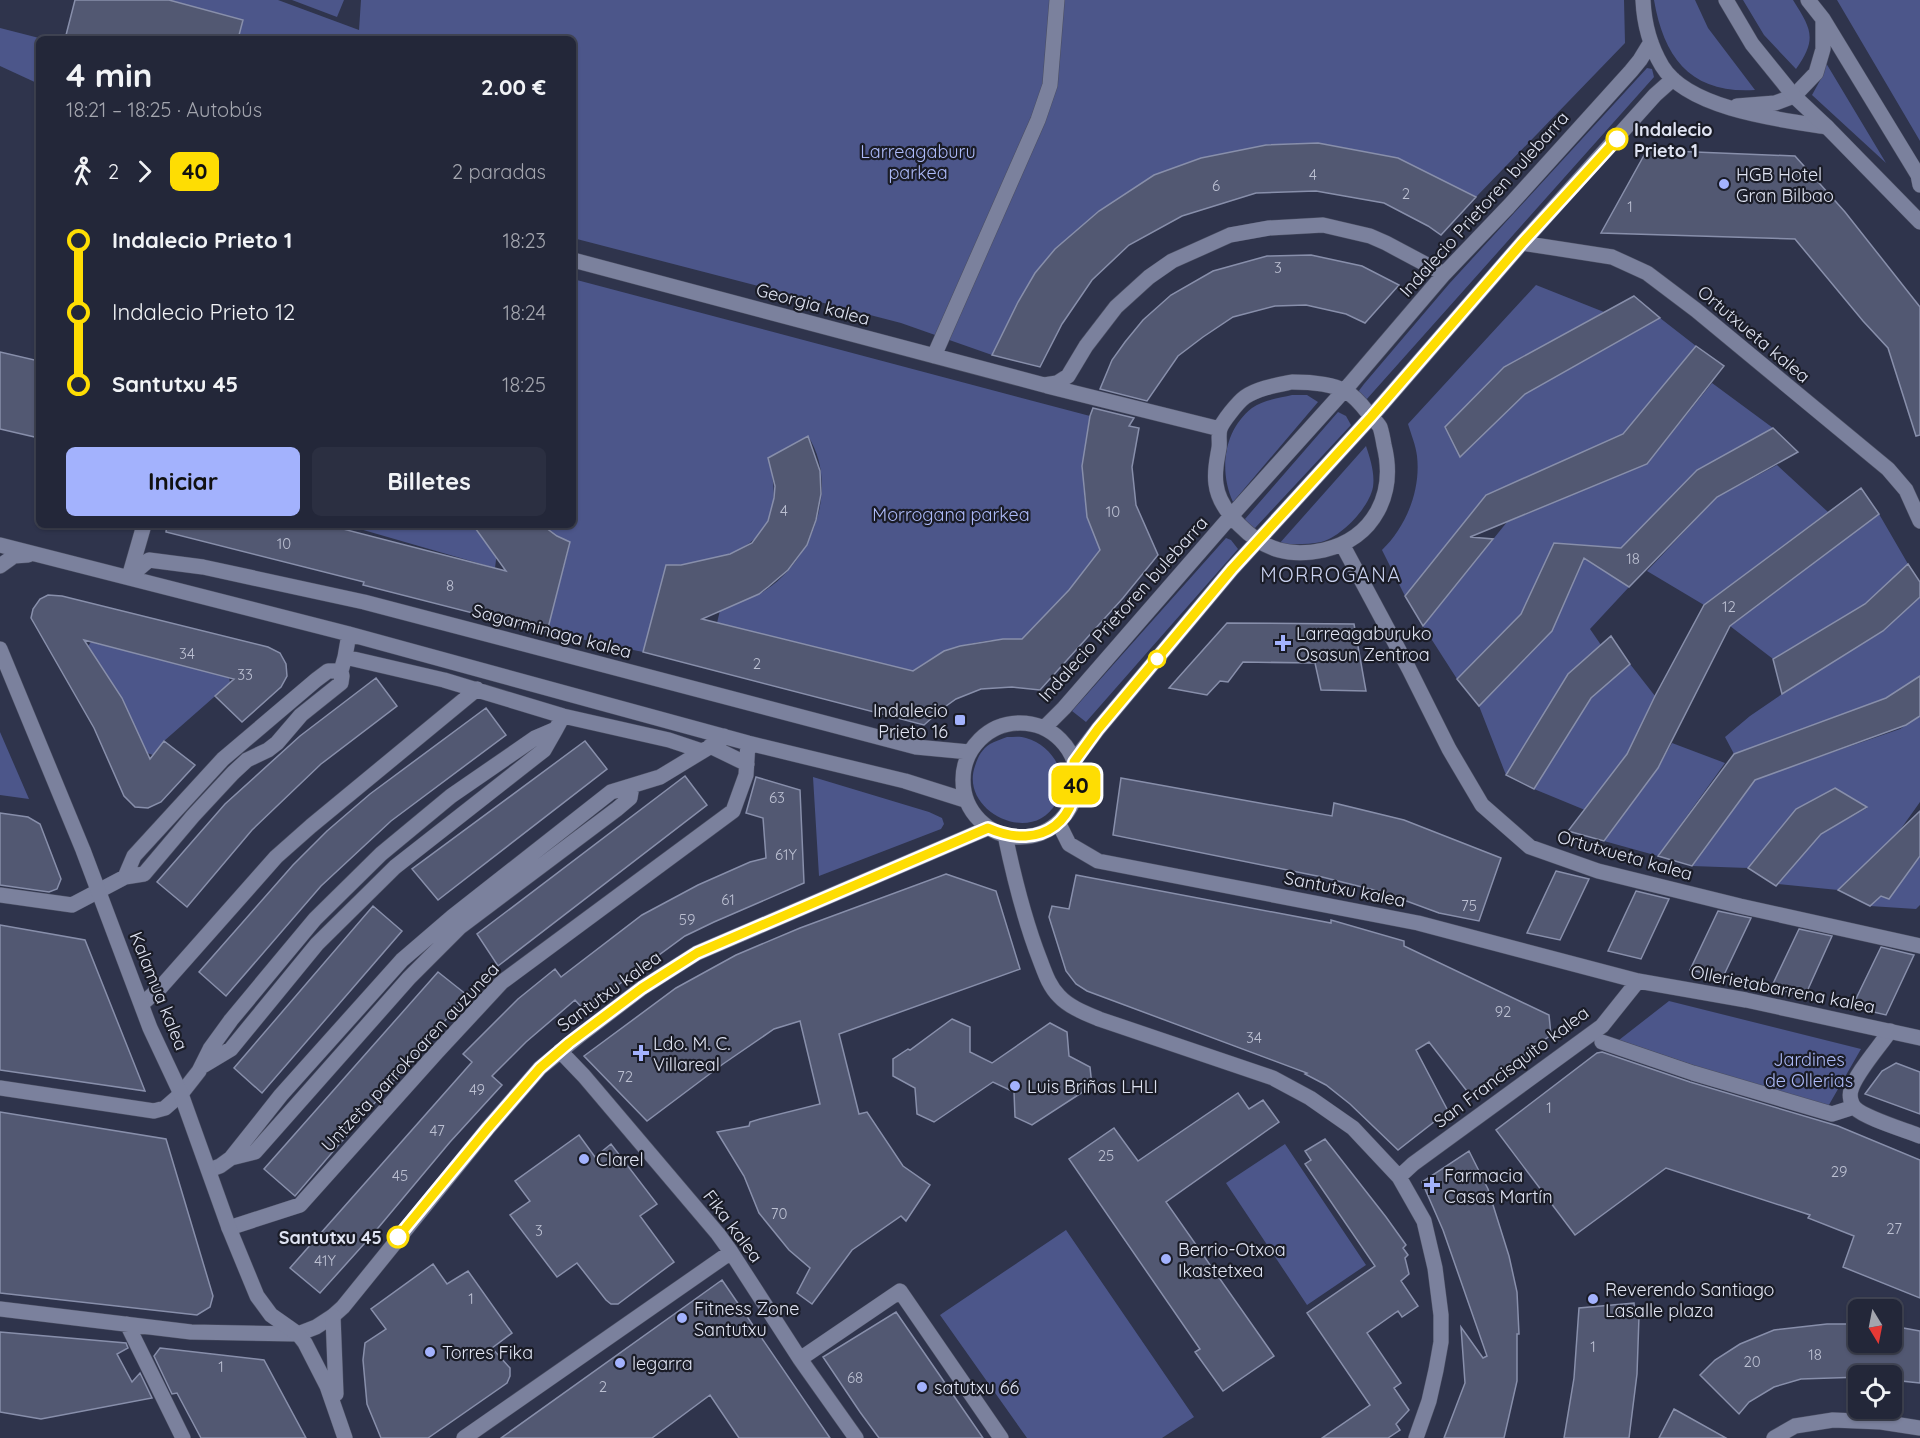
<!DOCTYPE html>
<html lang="es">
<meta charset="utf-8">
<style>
:root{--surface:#232739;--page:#2b2f41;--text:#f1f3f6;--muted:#a3a5ae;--line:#404453;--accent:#a3b2fd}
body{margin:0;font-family:Quicksand,sans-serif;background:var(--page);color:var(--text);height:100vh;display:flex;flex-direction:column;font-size:22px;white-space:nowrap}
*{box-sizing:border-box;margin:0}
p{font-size:20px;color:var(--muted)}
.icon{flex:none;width:33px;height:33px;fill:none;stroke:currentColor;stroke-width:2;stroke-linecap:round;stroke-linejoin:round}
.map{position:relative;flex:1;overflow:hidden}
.side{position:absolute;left:36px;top:36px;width:540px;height:492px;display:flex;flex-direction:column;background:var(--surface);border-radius:9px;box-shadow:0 2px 4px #0004,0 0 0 2px var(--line)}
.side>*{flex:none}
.badge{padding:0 12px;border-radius:9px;font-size:21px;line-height:39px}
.needle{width:39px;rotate:170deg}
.controls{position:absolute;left:1848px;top:1299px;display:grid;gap:12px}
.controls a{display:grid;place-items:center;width:54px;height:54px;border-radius:9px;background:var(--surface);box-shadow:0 2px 4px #0004,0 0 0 2px var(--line);font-size:30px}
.map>.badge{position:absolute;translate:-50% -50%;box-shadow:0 0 0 3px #fff}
.legs{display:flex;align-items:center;gap:9px;height:66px;padding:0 30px;font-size:20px}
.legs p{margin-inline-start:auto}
.overview{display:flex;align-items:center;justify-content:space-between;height:102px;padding:0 30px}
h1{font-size:33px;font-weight:700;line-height:45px}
.primary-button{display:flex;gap:12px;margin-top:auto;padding:12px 30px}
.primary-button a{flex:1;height:69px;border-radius:9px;background:var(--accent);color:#111;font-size:24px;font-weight:700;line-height:69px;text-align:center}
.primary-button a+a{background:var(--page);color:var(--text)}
ul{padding:0 30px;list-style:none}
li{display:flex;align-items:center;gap:21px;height:72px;font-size:22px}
li i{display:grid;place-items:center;width:9px;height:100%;margin:0 8px;background:currentColor}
li i::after{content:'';width:15px;height:15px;margin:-8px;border:4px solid;border-radius:50%;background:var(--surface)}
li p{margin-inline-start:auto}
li:first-child i{background:linear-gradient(#0000 50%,currentColor 0)}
li:last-child i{background:linear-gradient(currentColor 50%,#0000 0)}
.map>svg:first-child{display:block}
</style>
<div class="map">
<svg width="1920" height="1438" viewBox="0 0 1920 1438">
<rect width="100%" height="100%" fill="#2f344c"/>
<path fill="#4c568a" d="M169,0h109l81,30 2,-30h1263l1,43 -149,154 -78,-39 -80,-15 -52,2 -65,13 -47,17 -55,36 -44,38 -37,53 -26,53 -91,-32 -328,-85v-199h-335l5,-19z
M292,0h52l-7,17z
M1695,0l13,28 47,62c-63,4 -91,-31 -101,-90z
M1743,0h50c19,30 24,39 3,69l-32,-34z
M1837,0h83v141z
M0,28l43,11h-4v45l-39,-18z
M1826,63l60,100 -74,-68 11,-20z
M1647,68l5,1 2,8 -288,323 -8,-8 6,-8 85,-100z
M573,279l517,137c-8,51 -13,85 11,133l-32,41 -47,49c-42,0 -75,6 -109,32l-196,-48 4,-17c13,-4 28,-7 40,-13 50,-29 80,-105 47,-157l-40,22c16,54 -1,88 -56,101 -15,3 -30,7 -46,6l-23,87 -96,-20 23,-89 -13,-7 -15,-11h31z
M1536,285l68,27 -100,55 -44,90 65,-63 135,-76 36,28 -73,88 -137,61 -81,101 -23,-46c24,-23 39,-60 35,-94 -1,-10 -6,-22 -9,-32z
M1712,383l61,45 -171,141 27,18 -39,42 11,16 -33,29 -62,101 -27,-69 73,-75 -31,-17 -64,65 -34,-53 84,-104 140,-58z
M1292,395h15l11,7 -85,100c-14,-31 -10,-71 19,-94 11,-8 28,-10 40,-13z
M1338,412l8,4 5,9 -96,103 -5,-1 -5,-8z
M1366,446c4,12 9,27 7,41 -4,21 -32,50 -52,55 -13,3 -29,2 -42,2z
M1777,465l51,47 -124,93 -57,-34 70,-74z
M1879,514l29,50 -43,40 -92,55 -43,-33z
M346,525h127l24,27 -2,16z
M1226,538l5,2 7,9 -152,173 -14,-11z
M1920,597v79l-34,22 -152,56 -9,-17 25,-21 32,-22 101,-63z
M91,642l138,35 1,6 -66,58 -11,14 -6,-2 -59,-107z
M1630,664l25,32 -28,58 -42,56 -51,-21 57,-91z
M1920,716v86l-20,28 -62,60 -60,-6 43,-50 46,-26 -32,-20 -39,21 -48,59 -56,-2 63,-87 145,-50z
M0,732l29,67 -29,-4z
M1007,737c6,0 14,-1 19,1 28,8 45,39 30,65 -24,44 -97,8 -81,-37 3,-9 6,-16 15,-22 5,-3 12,-5 17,-7z
M1672,743l53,20 -67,93 -54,-15 52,-70z
M813,777l116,35 13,6 2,6 -3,5 -122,47z
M1920,856v49l-4,4 -46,-3 44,-42z
M1669,1001l192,48 -35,61 -207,-70z
M1285,1144l81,121 -59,40 -81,-122z
M1066,1230l128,187 -32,21h-135l-87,-123z"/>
<path fill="#525872" stroke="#888fab" stroke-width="1.5" d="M75,0h94l74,20 -5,19h-173z
M1318,143l80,15 78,39 -35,38 -13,-9 -44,-23 -68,-12 -60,2 -74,23 -53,29 -37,35 -30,44 -22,43 -48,-12 26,-53 17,-29 20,-24 44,-38 55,-36 47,-17 65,-13z
M1647,150l148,6 50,56 75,95v128l-4,1 -28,-88 -25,-27 -68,-82 -194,-6z
M1311,255l51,11 37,19 -34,38 -19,-9 -40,-9 -31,1 -42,11 -30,20 -25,19 -31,45 -47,-12 12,-29 13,-18 18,-22 28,-25 42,-24 54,-15z
M1634,296l26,22 -135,76 -65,63 -15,-30 59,-60z
M1696,346l28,20 -77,98 -177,73 23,2 -70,87 -18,-30 81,-101 137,-61z
M0,352l39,9v77l-39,-9z
M1093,408l41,10 -5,8 10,2 -7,39 4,38 22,50 -35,43 -83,92 -28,-3 -31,2 -25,10 -14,10 -18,16 -281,-73 23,-87h15l49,-11 22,-11 16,-22 6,-23 1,-12 -7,-28 40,-22 12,35 1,23 -5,26 -9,25 -19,25 -20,17 -9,7 -57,25 211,52 31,-20 16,-5 43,-7h19l47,-49 31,-40 -13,-33 -5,-51 8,-50z
M1773,428l25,24 -81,45 -88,90 -45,-29 -32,73 -73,75 -22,-27 64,-65 33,-71 67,5 76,-78z
M1861,488l18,26 -149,112 -72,142 -54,73 -36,-10 59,-77 28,-58 49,-91z
M167,525h177l-1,4 163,42 -33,-46h69l15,11 13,6 -23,90 -184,-47 1,-3 -198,-50z
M1908,564l12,18v15l-37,34 -101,63 -9,-35 92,-55z
M48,595l14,1 206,51 12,6 6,11 1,12 -6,11 -39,35 -27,-26 19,-17 -150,-39 38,58 28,61 14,-18 31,24 -34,37 -13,6 -13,-1 -11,-11 -30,-68 -63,-110 2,-9 7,-10z
M1227,623l127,1 12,67 -45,-1 -6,-27 -72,-1 -15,20 -8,-1 -13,14 -38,-7z
M1611,636l19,28 -39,34 -57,91 -28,-14 62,-101z
M1920,676v40l-14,9 -151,55 -63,86 -34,-10 76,-102 152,-56z
M376,678l21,28 -76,58 -69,66 -65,77 -30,-25 68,-78 75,-68z
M486,708l20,27 -115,86 -70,65 -95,110 -27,-24 94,-107 34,-34 43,-37z
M585,741l22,28 -169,131 -26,-31z
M685,776l22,29 -209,161 -21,-32z
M756,777l44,13 4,93 -90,39 -29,14 -101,74 -9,-10 -49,42 -34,34 10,9 -52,57 -77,92 -53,59 -30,-25 182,-206 -9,-8 55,-55 37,-30 6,8 81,-62 56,-30 52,-23 16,-4 -3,-40 -17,-5z
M1121,778l211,38 2,-13 70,17 97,38 -22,63 -40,-8 -57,-21 -60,-15 -209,-42z
M1835,788l32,19 -46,27 -45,52 -28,-18 48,-59z
M1920,811v45l-31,43 -8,-3 -11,10 -32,-16z
M0,813l28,4 12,7 21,55 -4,10 -8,3 -49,-7z
M1556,871l33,8 -29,61 -33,-7z
M946,874l50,17 24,78 -181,65 20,80 8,-2 36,54 27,19 -24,36 -5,-5 -49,34 -40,54 -15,-11 13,-25 -21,-18 -30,-37 -15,-37 -27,-44 32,-6 1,-4 10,-3 60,-15 -20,-83 -26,8 -51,35 -76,57 -63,-65 92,-68 60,-33 64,-27z
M1076,875l255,48v-3l73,21v5l145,69 2,20 -81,60 -41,-53 -13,8 32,61 -50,39 -48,-46 -24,-19 -21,-11 2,-1 -220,-82 -11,-7 -10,-13 -17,-54 3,-11 17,3z
M1636,891l33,8 -28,60 -33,-8z
M373,906l29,25 -140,162 -28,-25z
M1718,911l33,7 -28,59 -33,-7z
M0,925l85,15 60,151 -145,-21z
M1799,929l33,7 -27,60 -34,-8z
M1881,947l33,8 -28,60 -34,-8z
M438,972l29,23 -172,201 -31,-27z
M952,1019l18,8v25l22,11 58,-40 17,9 2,24 21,11 2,19 -60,39 -17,-8 -1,-25 -21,-10 -59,40 -17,-8 -2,-26 -22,-12v-17l15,-10 2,1z
M1602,1052l88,30 148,44 82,34v138l-77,-31 11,-31 -46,-18 2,-3 -144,-47 -91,67 -79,-105 101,-77z
M1896,1063l24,9v42l-55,-20 17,-23z
M1238,1093l11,16 14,-9 16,22 -113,80 108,154 -51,35 -28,-39 5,-3 -131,-190 45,-31 24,33z
M0,1112l166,27 47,157 -3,11 -13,8 -197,-22z
M579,1135l16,22 16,-13 46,60 -17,12 34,46 -56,42h-7l-5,-4 -29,-37 -20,14 -47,-62 20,-14 -15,-20z
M1325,1139l61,78 20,28 -3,3 5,7 -3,3 4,16 -8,7 17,25 -16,11 -4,-6 -31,22 34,50 -7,5 15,22 -13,14 4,6 -12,8h-66l48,-33 -63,-92 68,-47 -70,-102 6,-4 -6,-9z
M1469,1151l19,38 21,67 8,36 2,42h-2v47l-13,57h-60l21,-55 -4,-56 22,31 4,-2 -44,-126 -21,-48z
M433,1264l14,20 21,-13 44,62 -20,15 18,20v8l-3,7 -79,55h-47l-14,-34 -4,-44 2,-17 21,-14 -15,-20z
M722,1280l108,158h-91l-29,-43 -58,43h-151z
M1634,1303l1,13 4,1 -2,57 -8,64h-65l10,-60 5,-70z
M896,1312l69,100 18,26h-104l-19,-26 -37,-55z
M1827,1324h31v18h34v-16l28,5v52l-28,-3v-4l-91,3 -27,8 -25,15 -10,12 -39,-39 15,-15 25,-16 34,-14z
M0,1332l126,11 2,5 -11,6 15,28 8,-9 12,25 -111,21 -41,-7z
M160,1348l104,12 42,78h-105l-24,-45 -5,1 -18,-38z
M1674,1409l52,29h-67z"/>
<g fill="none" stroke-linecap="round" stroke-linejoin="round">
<defs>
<path id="pedestrian" d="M1890,1031c-10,15 -35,43 -39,59 -2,6 0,14 4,18 10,10 50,22 65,28
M1602,1042l91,31 139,41 22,-7"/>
<path id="minor" d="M1643,0c1,23 7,46 19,66 26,43 119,54 165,61
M1808,0l15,19 95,156 2,10
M1737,106l38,-3 19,-7 22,-23 7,-24v-29
M1522,243l90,14 35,16 49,37 192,159 18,21 14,31
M573,260l471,125 13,-2 11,-7 18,-30 30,-39 33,-30 23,-16 58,-26 39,-7 54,-3 47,11 16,7 58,31
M934,356l104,-236 12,-35 7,-85
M1292,382c17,0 38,1 53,9 10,5 17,14 23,22 4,5 9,9 12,14 2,6 3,12 4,18 12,48 -9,93 -60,105 -14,3 -31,4 -45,0 -26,-7 -60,-39 -63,-66 -2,-13 1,-24 3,-36 1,-6 -1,-13 1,-19 2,-7 18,-27 25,-32 13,-9 32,-12 47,-15z
M1047,386l173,43
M1342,544l67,125 40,80 33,56 48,42 68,24 142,35 180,40
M0,545l349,89 399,109 157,38 60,19
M0,566l14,-10 14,-1
M129,577l20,-17 54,7 161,35 552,145 53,5
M129,577l15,-52
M345,657l99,23 119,36 106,24 33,11
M963 780a57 57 0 1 1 114 0a57 57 0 1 1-114 0Z
M1044,728l20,-20 167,-192 119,-132 94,-110 64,-67 123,-136 9,-11 11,-18
M710,746l37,18
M1074,761l24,-32 134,-160 139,-152 151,-174 133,-148 18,-16
M1059,824l10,20 29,17 320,62 220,58 108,19 174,38
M1005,835c9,43 19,84 35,125 5,13 9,26 19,36 10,11 26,17 40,23l174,59 37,20 43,30 46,49 25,44 11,47 6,47v27l-5,28 -7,31 -13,37
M125,877l19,-3 49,-58 40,-43 14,-13 21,-10 9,-7 24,-28 40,-32 1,-7 -1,-5
M0,895l72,10 53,-28 9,-21 89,-97 93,-79 12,-9h13l4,-14 4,-23
M142,1004l18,-16 116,-131 35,-31 166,-137
M560,1051l24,25 134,158 13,18 69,107 56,79
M201,1067l30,-18 86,-105 78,-77 149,-117 12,-21
M0,1088l154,23 11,-3 16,-14 18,-23 11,-22 21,-29 84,-101 66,-65 70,-58 84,-58 21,-9 7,-13
M231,1158l24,-6 154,-174 51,-51 157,-118 13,-11 2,-12
M209,1170l11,-4 11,-8 50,-63 121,-135 50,-43 159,-125 49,-15 61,-37 3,-4
M1399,1177l14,-13 189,-138 36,-45
M229,1228l71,-23 137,-153 65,-70 231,-171 13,-36 2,-32
M0,1309l191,23 107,2 18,-7 17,-11 10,-9 145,-179 52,-60 39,-32 63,-48 55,-35 291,-125
M127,1324l56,114
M800,1359l100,-68 101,147
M464,1438l267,-186
M1774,1438l21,-12 38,-6 48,2 39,6"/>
<path id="tertiary" d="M1726,0l26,44 42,52 33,31 93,95
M0,649l83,201 67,178 31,66 48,134 28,68 14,19 27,19 7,9 22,43 18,52
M333,1316l3,78"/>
</defs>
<use href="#pedestrian" stroke="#4b4f63" stroke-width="16"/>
<use href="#minor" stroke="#4b4f63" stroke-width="16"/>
<use href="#tertiary" stroke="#4b4f63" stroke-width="16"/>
<use href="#pedestrian" stroke="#7b819d" stroke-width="15"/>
<use href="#minor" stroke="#7b819d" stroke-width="15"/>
<use href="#tertiary" stroke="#7b819d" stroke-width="15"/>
</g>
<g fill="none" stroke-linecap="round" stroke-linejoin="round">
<defs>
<path id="line-1" d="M398,1237l90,-109 52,-60 29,-25 73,-55 55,-35 291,-125c54,24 96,-8 86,-66l24,-33 134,-160 139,-152 151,-174 95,-104"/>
</defs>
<use href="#line-1" stroke="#fff" stroke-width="14"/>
<use href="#line-1" stroke="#fedd03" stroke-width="9"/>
</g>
<g fill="#fff" stroke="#fedd03" stroke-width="3">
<circle cx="1617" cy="139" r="10"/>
<circle cx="1157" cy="659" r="8"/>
<circle cx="398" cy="1237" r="10"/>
</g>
<g fill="#a3b2fd" stroke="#1a1c27" stroke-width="2">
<circle cx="1724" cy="184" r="6"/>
<path d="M1280 634h6v6h6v6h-6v6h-6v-6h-6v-6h6z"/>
<rect x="954" y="714" width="12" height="12" rx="3"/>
<path d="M638 1044h6v6h6v6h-6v6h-6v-6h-6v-6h6z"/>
<circle cx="1015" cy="1086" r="6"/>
<circle cx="584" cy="1159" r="6"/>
<path d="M1429 1176h6v6h6v6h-6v6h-6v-6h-6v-6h6z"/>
<circle cx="1166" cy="1259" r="6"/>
<circle cx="1593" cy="1299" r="6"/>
<circle cx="682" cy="1318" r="6"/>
<circle cx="430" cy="1352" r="6"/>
<circle cx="620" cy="1363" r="6"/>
<circle cx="922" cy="1387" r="6"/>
</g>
<g text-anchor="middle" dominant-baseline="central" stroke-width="4.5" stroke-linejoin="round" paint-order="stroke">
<g font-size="15" fill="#bcc0d2">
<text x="1313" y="174">4</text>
<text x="1216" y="185">6</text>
<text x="1406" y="193">2</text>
<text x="1630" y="206">1</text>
<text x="1278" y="267">3</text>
<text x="784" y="510">4</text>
<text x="1113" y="511">10</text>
<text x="284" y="543">10</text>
<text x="1633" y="558">18</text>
<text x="450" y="585">8</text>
<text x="1729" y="606">12</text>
<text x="187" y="653">34</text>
<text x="757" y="663">2</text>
<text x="245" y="674">33</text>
<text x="777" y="797">63</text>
<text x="786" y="854">61Y</text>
<text x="728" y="899">61</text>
<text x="1469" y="905">75</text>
<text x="687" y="919">59</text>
<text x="1503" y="1011">92</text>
<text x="1254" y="1037">34</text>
<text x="625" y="1076">72</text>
<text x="477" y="1089">49</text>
<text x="1549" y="1107">1</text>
<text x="437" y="1130">47</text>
<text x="1106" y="1155">25</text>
<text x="1839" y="1171">29</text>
<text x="400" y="1175">45</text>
<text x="779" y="1213">70</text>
<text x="1894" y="1228">27</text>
<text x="539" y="1230">3</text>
<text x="325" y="1260">41Y</text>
<text x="471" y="1298">1</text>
<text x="1593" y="1346">1</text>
<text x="1815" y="1354">18</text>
<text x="1752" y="1361">20</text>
<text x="221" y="1366">1</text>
<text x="855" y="1377">68</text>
<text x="603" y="1386">2</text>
</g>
<g font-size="18" font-weight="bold" fill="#dfe3f2" stroke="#1a1c27" text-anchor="start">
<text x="1634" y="129">Indalecio<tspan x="1634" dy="21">Prieto 1</tspan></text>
<text x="382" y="1237" text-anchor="end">Santutxu 45</text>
</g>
<g font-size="18" fill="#adbaf7" stroke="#1a1c27">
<text x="918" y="151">Larreagaburu<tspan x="918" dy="21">parkea</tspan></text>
<text x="951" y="514">Morrogana parkea</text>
<text x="1809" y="1059">Jardines<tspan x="1809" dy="21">de Ollerias</tspan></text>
</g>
<g font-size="18" fill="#dfe3f2" stroke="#1a1c27" text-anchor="start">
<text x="1736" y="174">HGB Hotel<tspan x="1736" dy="21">Gran Bilbao</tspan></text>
<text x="1296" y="633">Larreagaburuko<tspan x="1296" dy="21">Osasun Zentroa</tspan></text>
<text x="948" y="710" text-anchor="end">Indalecio<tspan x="948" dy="21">Prieto 16</tspan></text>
<text x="653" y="1043">Ldo. M. C.<tspan x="653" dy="21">Villareal</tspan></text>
<text x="1027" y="1086">Luis Briñas LHLI</text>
<text x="596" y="1159">Clarel</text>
<text x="1444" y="1175">Farmacia<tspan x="1444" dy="21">Casas Martín</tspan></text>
<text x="1178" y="1249">Berrio-Otxoa<tspan x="1178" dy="21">Ikastetxea</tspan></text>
<text x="1605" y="1289">Reverendo Santiago<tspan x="1605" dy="21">Lasalle plaza</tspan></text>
<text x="694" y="1308">Fitness Zone<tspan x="694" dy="21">Santutxu</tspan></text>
<text x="442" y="1352">Torres Fika</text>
<text x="632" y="1363">legarra</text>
<text x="934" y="1387">satutxu 66</text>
</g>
<g font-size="18" fill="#dfe3f2" stroke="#1a1c27">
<text transform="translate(1484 204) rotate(-48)">Indalecio Prietoren bulebarra</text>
<text transform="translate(813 304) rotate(15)">Georgia kalea</text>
<text transform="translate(1754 334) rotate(40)">Ortutxueta kalea</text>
<text transform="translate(1123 609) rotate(-48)">Indalecio Prietoren bulebarra</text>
<text transform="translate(552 631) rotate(15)">Sagarminaga kalea</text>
<text transform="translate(1625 855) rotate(16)">Ortutxueta kalea</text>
<text transform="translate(1345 889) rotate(11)">Santutxu kalea</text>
<text transform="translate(1783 989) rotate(11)">Ollerietabarrena kalea</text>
<text transform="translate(159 991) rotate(68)">Kalamua kalea</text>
<text transform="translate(609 991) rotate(-36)">Santutxu kalea</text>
<text transform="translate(410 1057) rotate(-47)">Untzeta parrokoaren auzunea</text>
<text transform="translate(1511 1067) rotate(-37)">San Francisquito kalea</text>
<text transform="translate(733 1226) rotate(53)">Fika kalea</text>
</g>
<g font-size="20" letter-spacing="1.5" fill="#cad2f0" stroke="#1a1c27">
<text x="1331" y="574">MORROGANA</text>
</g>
</g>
</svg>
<div class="controls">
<a><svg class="needle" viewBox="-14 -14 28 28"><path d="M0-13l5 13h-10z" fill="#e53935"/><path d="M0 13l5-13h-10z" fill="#a3a5ae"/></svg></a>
<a><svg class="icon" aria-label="locate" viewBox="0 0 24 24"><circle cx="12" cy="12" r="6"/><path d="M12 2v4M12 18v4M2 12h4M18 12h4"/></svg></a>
</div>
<b class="badge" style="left:1076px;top:785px;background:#fedd03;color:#111">40</b>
<section class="side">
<div class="overview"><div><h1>4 min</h1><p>18:21 – 18:25 · Autobús</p></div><b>2.00 €</b></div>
<div class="legs"><svg class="icon" aria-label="walk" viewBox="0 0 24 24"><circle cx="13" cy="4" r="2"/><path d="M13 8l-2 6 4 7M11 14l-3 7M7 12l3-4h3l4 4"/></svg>2<svg class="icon" aria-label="forward" viewBox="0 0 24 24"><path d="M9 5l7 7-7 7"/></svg><b class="badge" style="background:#fedd03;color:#111">40</b><p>2 paradas</p></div>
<ul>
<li><i style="color:#fedd03"></i><b>Indalecio Prieto 1</b><p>18:23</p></li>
<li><i style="color:#fedd03"></i><span>Indalecio Prieto 12</span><p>18:24</p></li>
<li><i style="color:#fedd03"></i><b>Santutxu 45</b><p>18:25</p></li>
</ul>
<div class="primary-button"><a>Iniciar</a><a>Billetes</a></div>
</section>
</div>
